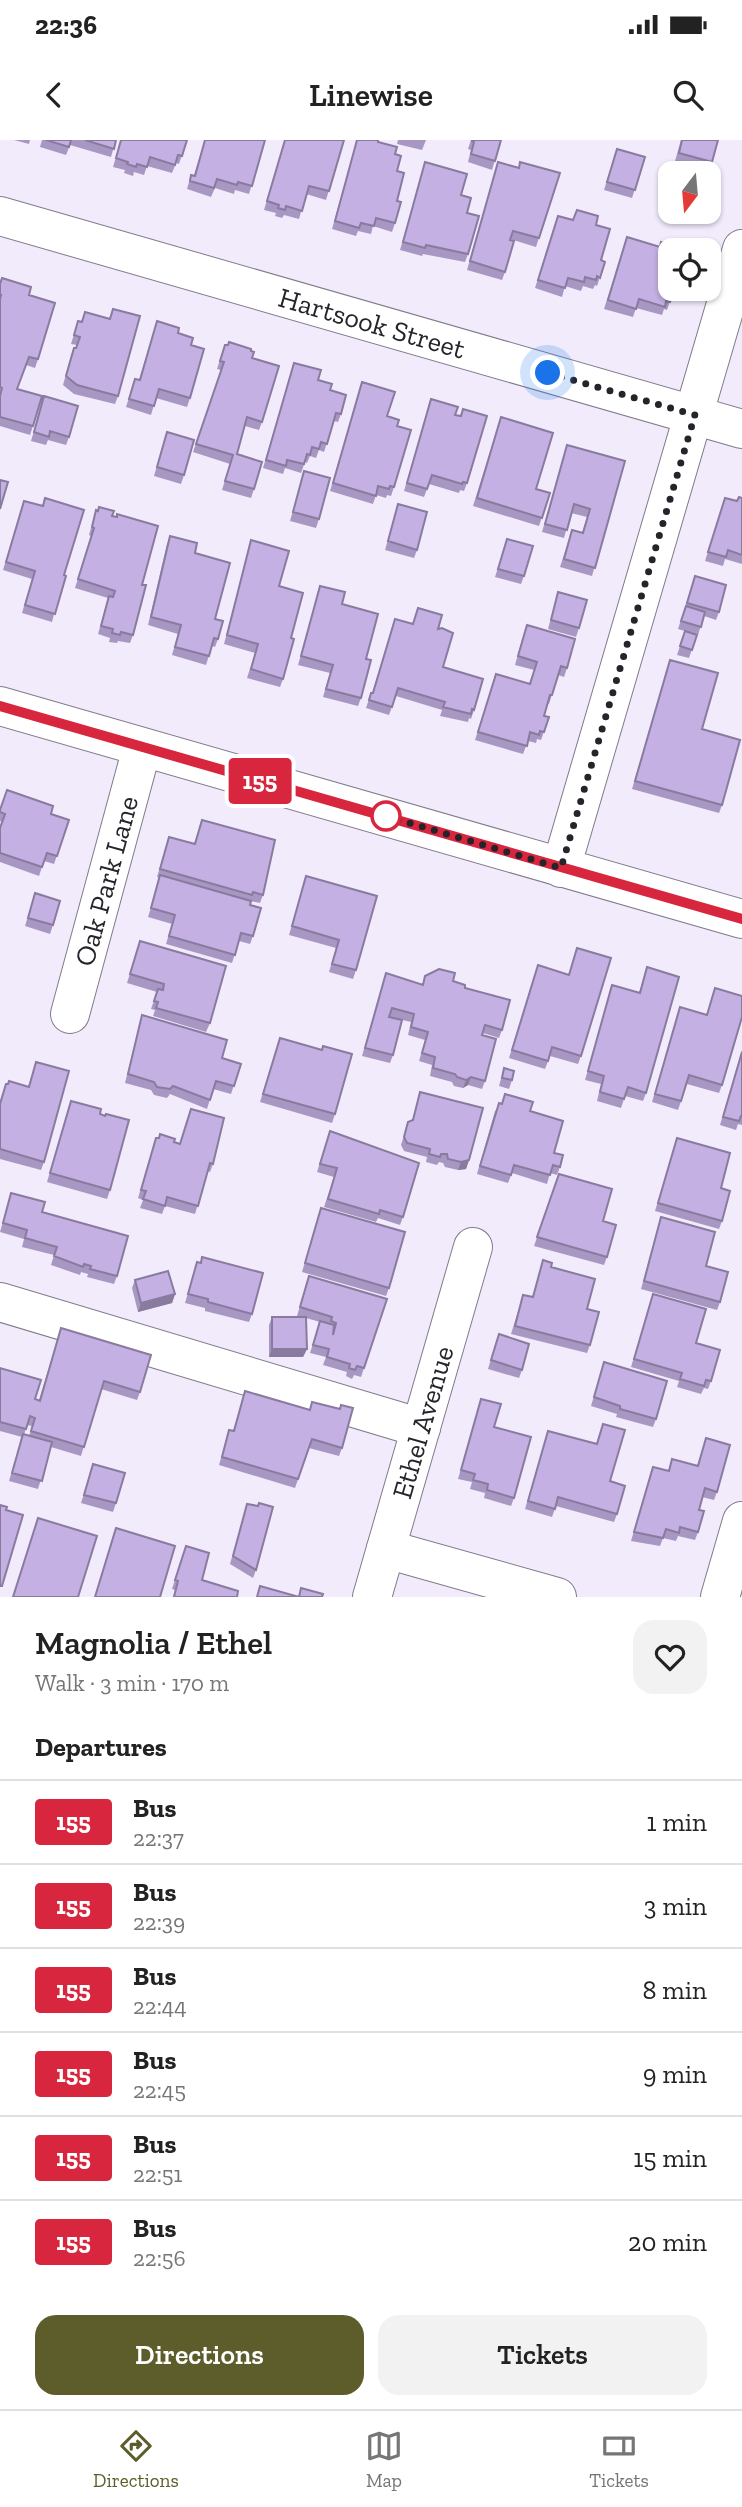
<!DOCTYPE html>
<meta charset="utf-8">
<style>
:root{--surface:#fff;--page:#f2f2f2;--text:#222;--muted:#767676;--line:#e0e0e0;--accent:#5c5d2a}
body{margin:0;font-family:"Zilla Slab",serif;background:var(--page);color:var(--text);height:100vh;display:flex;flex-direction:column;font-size:26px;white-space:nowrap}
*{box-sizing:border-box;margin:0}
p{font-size:23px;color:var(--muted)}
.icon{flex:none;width:38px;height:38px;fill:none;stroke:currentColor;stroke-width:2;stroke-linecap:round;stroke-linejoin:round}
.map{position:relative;height:1457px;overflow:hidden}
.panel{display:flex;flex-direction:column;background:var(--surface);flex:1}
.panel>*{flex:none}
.badge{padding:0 14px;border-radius:5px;font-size:24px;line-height:46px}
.needle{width:46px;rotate:196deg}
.fabs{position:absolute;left:658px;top:21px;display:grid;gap:14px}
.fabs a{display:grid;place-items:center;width:63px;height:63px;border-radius:14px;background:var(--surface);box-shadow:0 2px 5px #0004;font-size:35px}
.you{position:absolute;width:35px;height:35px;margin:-18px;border:5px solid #fff;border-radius:50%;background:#1a73e8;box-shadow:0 0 0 10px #1a73e833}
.map>.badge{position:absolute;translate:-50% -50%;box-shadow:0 0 0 4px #fff}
h2{padding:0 35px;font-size:26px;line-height:63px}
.round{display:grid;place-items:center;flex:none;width:74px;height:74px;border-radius:21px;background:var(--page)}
.summary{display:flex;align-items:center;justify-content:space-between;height:119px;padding:0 35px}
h1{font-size:33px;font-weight:600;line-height:52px}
.primary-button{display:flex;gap:14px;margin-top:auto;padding:14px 35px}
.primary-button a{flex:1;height:80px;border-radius:21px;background:var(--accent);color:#fff;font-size:28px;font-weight:600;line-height:80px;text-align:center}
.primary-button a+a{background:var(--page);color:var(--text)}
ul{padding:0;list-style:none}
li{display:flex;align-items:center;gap:21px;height:84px;padding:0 35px;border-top:2px solid var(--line)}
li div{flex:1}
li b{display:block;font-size:26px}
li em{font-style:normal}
li .badge{min-width:77px;font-weight:700;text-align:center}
.status{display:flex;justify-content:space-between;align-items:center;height:49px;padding:0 35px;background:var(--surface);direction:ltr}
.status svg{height:19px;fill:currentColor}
header{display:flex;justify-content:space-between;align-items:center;height:91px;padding:0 35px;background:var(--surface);font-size:32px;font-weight:600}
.tab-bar{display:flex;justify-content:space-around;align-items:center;height:98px;border-top:2px solid var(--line);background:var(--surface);font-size:19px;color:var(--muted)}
.tab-bar a{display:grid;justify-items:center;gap:4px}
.tab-bar .active{color:var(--accent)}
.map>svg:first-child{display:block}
</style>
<div class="status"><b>22:36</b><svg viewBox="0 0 49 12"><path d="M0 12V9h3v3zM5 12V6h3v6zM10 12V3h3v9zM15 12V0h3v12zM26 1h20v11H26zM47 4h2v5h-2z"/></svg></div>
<header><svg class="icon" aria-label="back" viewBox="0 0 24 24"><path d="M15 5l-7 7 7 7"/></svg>Linewise<svg class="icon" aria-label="search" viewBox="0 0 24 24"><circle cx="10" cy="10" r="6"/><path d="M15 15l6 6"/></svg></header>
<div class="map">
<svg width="742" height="1457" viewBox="0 0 742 1457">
<rect width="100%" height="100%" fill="#f1ebfc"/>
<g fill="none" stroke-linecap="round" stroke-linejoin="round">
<defs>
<g id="minor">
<path id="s1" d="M0,76l742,213"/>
<path d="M561,728l181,-619"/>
<path id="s2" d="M70,874l72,-266"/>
<path d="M0,1162l421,126"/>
<path d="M386,1409l171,48"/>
<path id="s3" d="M372,1457l101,-350"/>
<path d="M720,1457l22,-76"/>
</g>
<path id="major" d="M0,566l742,213"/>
</defs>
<use href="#minor" stroke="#817b8a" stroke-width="40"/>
<use href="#major" stroke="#817b8a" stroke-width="40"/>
<use href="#minor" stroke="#fff" stroke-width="38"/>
<use href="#major" stroke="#fff" stroke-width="38"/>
</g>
<path fill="#a997c3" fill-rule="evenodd" d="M14,0h16l-1,4z
M42,0h74l-5,17 -41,-12 -4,10 -26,-8z
M121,0h66l-8,24 -3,-1 -4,10 -25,-7 -3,9 -10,-3 -1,4 -9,-3 1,-3 -12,-3z
M205,0h60l-16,54 -14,-4 -1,4 -19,-6 -4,9 -24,-8 4,-14h3z
M285,0h59l-18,60 -20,-6 -7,25 -15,-4 -2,3 -7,-2 1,-3 -12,-3z
M357,0h21v2l17,12 2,17v30l-2,22 -3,9 -19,-6 -2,8 -13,-3 -2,5 -24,-7z
M398,0h28l-4,10 -25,-6z
M471,0h30l-9,30 -24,-8 3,-12 -3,-1z
M681,0h37l-9,30 -34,-9z
M617,9l28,8 -13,41 -28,-8z
M425,22l36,33 6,18 1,41 -3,8 -42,-8 -1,2 -22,-6z
M498,22l20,6 42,5 -24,74 -26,-8 -5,33 -3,8 -35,-10z
M670,43v22l-5,-1z
M573,80l23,5 5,35 4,2 -8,24 -2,-1 -2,4 -10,-3 -2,5 -16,-5 -3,11 -27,-9 20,-64z
M624,105l46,44h4l-7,21 -3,-1 -2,6 -26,-7 -3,9 -29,-8z
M0,144l29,11 9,64 -3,9 -9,-3 -9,24 16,37 -3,9 -30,-9z
M113,169l5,87 -3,8 -41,-10 -11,-9 8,-29 3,-8h2l1,-3 -6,-1 7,-23 3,1 4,-10 24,7z
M157,181l21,12 13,12 -1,53 -3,9 -31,-9 -5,17 -25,-8 9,-28 4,1z
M251,211l11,71 -3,8 -14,-4 -8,28 17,35 -3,9 -29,-8 8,-26 -37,-12 28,-82 -4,-1 5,-16z
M294,223l24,17 12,10 11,24 -3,8 -4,-1 -10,31 -5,-2 -3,8 -6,-2 -3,7 -2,-1 -4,11 -16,-5 -2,6 -20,-6z
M362,242l25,34 10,10 -3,61 -3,9 -4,-1 -1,3 -10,-3 -3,9 -43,-13z
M44,256l25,41 -3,8 -18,-5 -2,5 -15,-4z
M431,259l24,16 12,68 -3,8 -4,-1 -1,3 -30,-9 -5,13 -20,-6z
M498,286l38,63 14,4 -11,33 -66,-20z
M164,301l20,34 -3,9 -27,-8z
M567,305l58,16 -33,115 -32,-9 12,-37 10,3 5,-16 -16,-4 -7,25 -22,-6z
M304,331l15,48 -3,9 -26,-7z
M45,358l19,77 -12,47 -30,-9 10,-34 -29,-9 21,-69 18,5z
M725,358l12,3 5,-3v66l-17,-5 -2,7 -18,-5z
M398,364l19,46 -3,8 -29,-8z
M96,370l16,6 30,69 -9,50 -3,8 -12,-2 -1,2 -8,-1 1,-4 -12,-4 10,-36 -33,-10 16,-52 -2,-1z
M170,396l25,17 20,66 3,20 -3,8 -3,-1 -6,19 -34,-10 6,-21 -30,-9 19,-81z
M507,399l17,37 -3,8 -26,-7z
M251,400l28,46 12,52 -8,41 -3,8 -33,-9 8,-25 -31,-9z
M695,436l24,36 -3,8 -12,-4 -6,19 -12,-3 11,3 -8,23 -12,-3 8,-24 -7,-2z
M320,446l22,18 24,55 -5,39 -3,8 -35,-9 7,-24 -32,-8z
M558,452l21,36 -3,9 -28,-8z
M418,468l20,21 5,38 31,43 -3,9 -2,-1 -1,4 -28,-6 2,-6 -46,-14 -7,19 -23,-7 5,-15h1l23,-74 18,5z
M524,493l43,35 -3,9 -6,-2 -9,29 -1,-1 -4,13 5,1 -8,23 -4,-1 -1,4 -8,-2 -5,13 -48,-14 21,-66 33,10 5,-14 -19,-5z
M670,520l32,69 20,76 -3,8 -87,-24z
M0,669l51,5 18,6 -15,44 -10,-3 -5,15 -39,-14v-34l2,-6 -2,-1z
M202,680l61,75 -3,8 -10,-2 3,35 -3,8 -11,-3 -7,22 -66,-19 6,-20 -24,-7 12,-39 -3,-1 12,-40 25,7z
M306,736l50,94 -3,9 -24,-7 7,-24 -47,-13z
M35,753l18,32 -3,9 -25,-8z
M140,801l70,82 -4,9 -53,-16 2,-6 -4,-1 6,-17 -30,-9z
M647,827l-1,126 -3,8 -18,-5 -4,12 -24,-7 4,-17 -16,-4 27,-95 27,8z
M386,833l36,12 3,-9 28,5 12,7 37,42 -3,8 -16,-5 2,48 -3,8 -14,-4 -5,3 -9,-2 -2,-4 -22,-6 2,-11 -13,-4 6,-21 -17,-5 3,-13 -21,-5 3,38 -3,8 -28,-7z
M535,834l46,82 -3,8 -28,-8 -5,13 -36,-11z
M680,867l42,78 -3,8 -32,-9 -9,26 -26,-8z
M142,875l80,43 19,6 -10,30 -18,-5 -6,20 -37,-15 -3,4 -13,-3 -3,-5 -26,-7z
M280,898l55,76 -3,9 -72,-21z
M742,910v75l-4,-1 -2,6 -16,-5z
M36,922l8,100 -3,8 -41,-11v-58l6,-17 22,3z
M504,928l8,12 -3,9 -10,-3z
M420,952l49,68 -3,9 -8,1 -13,-3 -2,-4 -4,-1 -2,3 -11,-3 1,-5 -23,-6 -3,-6 7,-23 4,-1z
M505,954l25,17 24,42 6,14 -3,8 -7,-2 -3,11 -35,-11 -4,10 -31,-9 18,-63 7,-7z
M71,961l29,13 10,76 -3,9 -60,-17z
M188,977l25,47 -3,8 -2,-1 -13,43 -30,-8 -3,8 -22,-6 3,-8 -5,-2 18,-60 24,6z
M677,998l44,50 1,33 -3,8 -64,-18z
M327,1000l76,77 -3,8 -22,-7 -2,4 -52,-15 10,-30 -17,-5z
M559,1034l44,47 4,36 -3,8 -70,-19z
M11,1053l31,19 75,64 -3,8 -27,-7 1,-3 -7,-2 -1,3 -29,-10 3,-10 -32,-8 2,-8 -24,-7z
M321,1068l68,80 -3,8 -84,-24z
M661,1077l45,49 14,36 -3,8 -76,-21z
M202,1117l50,57 -3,8 -44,-11v-3l-20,-5 12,-41 3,1z
M543,1120l8,7 36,42 3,36 -3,8 -76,-19 12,-39 10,2z
M309,1136l78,23 -26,78 -7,-2 -2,4 -6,-3 1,-4 -24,-7 3,-8 -16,-4 10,-31 -14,-4 1,31 -4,8h-34v-32l3,-8h29l-4,-1z
M135,1140l40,14 -3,9 -34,9 -6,-24z
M653,1154l43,49 15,38 -3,8 -4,-1 -3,6 -24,-7 2,-6 -48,-14z
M61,1188l79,64 -3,8 -36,-11 -20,67 -30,-9 -13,42 -29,-8 13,-44 -22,-6v-63l35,31 4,1zM27,1285l5,1 -3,10 -5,-1z
M496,1202l26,28 -3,8 -31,-9z
M604,1222l52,57 -3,8 -37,-10 1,-3 -26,-8z
M245,1251l97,57 -3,8 -30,-8 -14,40 -76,-23 10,-35 4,1z
M481,1259l13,28 20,71 -3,8 -27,-8 1,-5 -15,-4 2,-7 -14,-3z
M603,1284l7,57 7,33 -3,8 -58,-16 -4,11 -27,-8 23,-78 48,13z
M706,1298l11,54 -3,8 -12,-3 -3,13 -1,22 -3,8 -17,-4 -2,5 -13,-3 -3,8 -29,-5 22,-74 15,4 4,-12 25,7z
M93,1324l23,39 -3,9 -32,-9z
M247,1364l9,66 -3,8 -23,-14z
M183,1414l19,26 35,17h-64l2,-7 -3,-1z"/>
<path fill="#897b9f" d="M471,937l-3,8 -5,3 3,-8z
M469,1020l-3,9 -8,1 3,-8z
M175,1154l-3,9 -34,9 3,-9z
M272,1209h35l-4,8h-34z"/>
<path fill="#c4b0e3" stroke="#897b9f" stroke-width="2" d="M46,0h25l-2,7z
M85,0h31l-2,9z
M121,0h66l-5,16 -4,-1 -3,10 -25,-8 -3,10 -10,-3 -1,3 -9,-3 1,-2 -12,-4z
M205,0h60l-13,46 -14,-4 -1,3 -20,-6 -3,9 -24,-7 1,-6 4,1z
M285,0h59l-15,51 -20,-5 -7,25 -16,-5 -1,4 -7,-2 1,-3 -12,-4z
M357,0h21v2l19,5 -2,7 6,2 -4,15 7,2 -7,28 4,1 -6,21 -19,-5 -2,8 -13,-3 -2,5 -24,-7z
M472,0h29l-6,21 -24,-7 3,-12 -2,-1z
M682,0h36l-6,22 -33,-9z
M617,9l28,8 -10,33 -28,-8z
M425,22l42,12 -6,21 10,3 -4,15 12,3 -11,38 -42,-9 -1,3 -22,-6z
M498,22l21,6 1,-6 40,11 -21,65 -26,-7 -3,9 4,1 -9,31 -35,-11z
M675,28l19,5h-20z
M577,70l21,6 -2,9 14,4 -9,31 4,2 -5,16 -3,-2 -1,4 -11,-3 -1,5 -16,-4 -3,10 -27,-8 20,-64 15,4z
M627,97l33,10 1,-5 22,6 -1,2h-12v39h4l-4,13 -4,-1 -1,6 -26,-8 -3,10 -28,-9z
M2,138l29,9 -2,8 26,8 -17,56 -9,-2 -12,32 25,7 -9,30 -33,-9v-21l2,-8 -2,-1v-88l1,-4h-1v-11z
M113,169l27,7 -22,80 -41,-11 -11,-9 8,-28h2l4,-11 -6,-2 4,-14 4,1 3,-10 25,7z
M157,181l22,7 -1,5 15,5 -2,7 13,4 -14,49 -31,-9 -5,17 -25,-7 6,-20 5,1z
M229,202l22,7v2l3,1 -2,6 27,8 -17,56 -15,-5 -10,37 25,8 -8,27 -29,-8 8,-26 -37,-11 28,-82 -4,-1 5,-16h3z
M294,223l27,7 -3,10 14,4 -2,6 16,5 -5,19 -5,-1 -9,31 -6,-2 -2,7 -7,-2 -2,8 -3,-1 -3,10 -17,-4 -1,6 -20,-6z
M362,242l33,10 -8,24 12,4 -2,6 14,4 -17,57 -4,-1 -1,3 -11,-3 -2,10 -43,-13z
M44,256l34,10 -9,31 -19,-6 -1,6 -15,-5z
M431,259l27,8 -3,8 6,1 2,-7 24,7 -20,67 -4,-1 -1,2 -30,-9 -5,14 -20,-6z
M501,277l52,16 -17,56 14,4 -8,25 -65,-20z
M167,292l27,8 -10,35 -27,-8z
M567,305l58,16 -30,107 -31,-9 8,-29 11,3 7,-24 -16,-5 -7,26 -22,-6z
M304,331l26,7 -11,41 -26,-7z
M0,340l8,2 -8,27z
M739,357l3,1v57l-14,-5 -2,7 -18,-5 17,-54 12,3z
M45,358l39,12 -20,65 2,1 -11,38 -30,-9 10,-34 -29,-9 18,-61 19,5z
M398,364l29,8 -10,38 -29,-9z
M99,367l15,4 -2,5 5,1v-3l41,12 -16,59h4l-13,50 -12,-3 -1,3 -8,-2 1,-4 -12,-3 8,-30 4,1 2,-6 -37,-12 16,-51 -2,-1 4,-17 2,1z
M170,396l27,7 -2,10 35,10 -15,56 8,2 -5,18 -4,-1 -5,18 -34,-9 6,-22 -30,-8z
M507,399l26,7 -9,30 -26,-7z
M251,400l38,11 -10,35 24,7 -12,45 3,1 -11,40 -32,-10 7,-25 -31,-9z
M695,436l31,9 -7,27 -32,-9z
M320,446l25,6 -3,12 36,10 -12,45 5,1 -10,38 -35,-9 7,-24 -32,-9z
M558,452l29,8 -8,28 -28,-8z
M686,466l19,6 -4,15 -20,-6z
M418,468l24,7 -4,14 4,-1 11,5 -10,34 40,12 -9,31 -2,-1 -1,5 -28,-7 2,-5 -47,-14 -6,19 -23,-7 2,-7h2l22,-74 18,5z
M527,485l48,14 -8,29 -6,-2 -9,29h-2l-6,21 5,1 -5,15 -4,-1 -1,4 -9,-3 -3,14 -49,-14 18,-58 34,10 7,-22 -19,-6z
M685,491l12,4 -5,15 -12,-4z
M670,520l48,13 -16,56 38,11 -18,65 -87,-24z
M7,650l46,16 -2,8 18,6 -12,36 -10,-3 -5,14 -42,-14v-25l5,-14 -5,-2v-2z
M202,680l73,20 -12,55 -10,-3 -1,3 -92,-26 9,-32 26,7z
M160,735l91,26 -1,4 11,3 -8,28 -12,-3 -6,22 -66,-19 6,-21 -24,-7z
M306,736l71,20 -21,74 -24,-6 7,-24 -47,-14z
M35,753l25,8 -7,24 -25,-7z
M140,801l86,25 -16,57 -54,-15 2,-6 -4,-1 4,-12 5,1 1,-6 -34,-10z
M577,808l34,10 -30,98 -29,-9 -4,14 -36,-11 26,-85 31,10z
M647,827l32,10 -33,116 -18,-6 -4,12 -24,-7 4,-16 -16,-5 24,-86 28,8z
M439,829l16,4 -2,8 12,4v3l45,12 -8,30 -17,-5 -3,10 14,4 -11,42 -14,-4 -5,3 -9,-3 -2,-3 -22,-6 2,-11 -13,-4 6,-21 -17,-5 3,-13 -22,-6 -3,9 13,3 -9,35 -28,-7 21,-75 37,12 2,-9z
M715,848l27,8v21l-20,68 -33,-10 -8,26 -26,-7 25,-87 27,8z
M142,875l85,25 -5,18 19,6 -7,22 -18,-5 -6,19 -37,-14 -3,3 -13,-2 -3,-5 -26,-8z
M280,898l42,12 1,-4 29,8 -17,60 -72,-20z
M742,912v64h-1l-2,5 -16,-4z
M36,922l33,9 -25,91 -44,-13v-45l6,-20h2l1,-3 20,6z
M504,928l10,3 -2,9 -10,-2z
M420,952l63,16 -14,52 -8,2 -13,-3 -1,-5h-6l-1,3 -11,-3 1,-5 -23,-6 -3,-6 4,-15 5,-2z
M505,954l28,8 -3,9 33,10 -9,32 9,2 -3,12 -7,-2 -3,10 -36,-10 -3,10 -31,-9 19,-63 3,1z
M71,961l30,8 -1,5 5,2 1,-2 23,6 -19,70 -60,-17z
M191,969l33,9 -11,46 -3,-1 -12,43 -31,-9 -2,9 -22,-7 3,-8 -5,-1 15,-52h3l1,-4 15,5 -1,3 6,2z
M330,991l89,32 -16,54 -23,-7 -1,4 -51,-15 9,-31 -17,-4z
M677,998l53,15 -9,35 9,3 -8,30 -64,-18z
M559,1034l53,15 -9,32 13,4 -9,32 -70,-20z
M11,1053l34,9 -3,10 86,24 -11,40 -27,-7 1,-3 -7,-2 -1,3 -29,-11 3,-9 -32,-9 2,-8 -24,-7z
M321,1068l84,24 -16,56 -84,-25z
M661,1077l54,15 -9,34 22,6 -8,30 -76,-21z
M202,1117l61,16 -11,41 -44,-12v-3l-20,-5 9,-32 4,1z
M543,1120l9,3 -1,4 44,12 -8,30 12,3 -9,33 -75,-19 8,-31 10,2z
M168,1131l7,23 -34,9 -6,-23z
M309,1136l78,23 -23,69 -7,-2 -2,4 -6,-2 1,-4 -23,-7 2,-8 -16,-4 7,-24 14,4 -1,10 3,-12 -5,-2 1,-4 -32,-10z
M653,1154l53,15 -10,34 24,7 -9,31 -5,-1 -2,6 -24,-7 2,-6 -48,-14z
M272,1177h34l1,32h-35z
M61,1188l90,27 -11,37 -36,-11 -20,66 -53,-16 4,-13 -5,-2 -4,13 -26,-7v-54l41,12 -6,19 5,2z
M499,1194l30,10 -7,26 -31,-10z
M604,1222l63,19 -11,38 -36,-10v-3l-26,-9z
M245,1251l65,19 2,-8 28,7 1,-4 12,3 -11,40 -30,-9 -14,40 -76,-22 7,-27 5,1z
M481,1259l20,5 -7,23 37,10 -17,61 -27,-8 1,-6 -15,-4 2,-6 -14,-4z
M603,1284l22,6 -15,51 15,5 -8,28 -59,-17 -3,12 -27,-8 20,-70 49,13z
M23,1294l29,8 -10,39 -30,-8z
M706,1298l24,7 -13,47 -12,-4 -6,22 5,1 -6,21 -18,-5 -1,6 -13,-4 -3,9 -29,-6 19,-65 16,4 3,-12 26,7z
M93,1324l32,9 -9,30 -32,-8z
M259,1363l14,4 -17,63 -23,-14 14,-52 11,2z
M0,1365l7,2 -1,3 17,5 -21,71h-2z
M38,1378l59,18 -19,61h-65z
M116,1388l59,18 -15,51h-65z
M186,1406l23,7 -7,27 36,11 -1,6h-63l4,-16 -3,-1z
M260,1446l39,11 2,-9 22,6 -1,3h-65z"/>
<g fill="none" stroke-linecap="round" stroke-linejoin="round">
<defs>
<path id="line" d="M0,566l742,213"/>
</defs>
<use href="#line" stroke="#fff" stroke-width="16"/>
<use href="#line" stroke="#d7263d" stroke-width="10"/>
<path stroke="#26242a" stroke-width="7" stroke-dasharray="0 12.6" d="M386,676l175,52 134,-453 -147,-42"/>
</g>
<circle fill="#fff" stroke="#d7263d" stroke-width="3.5" cx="386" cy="676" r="14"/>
<g text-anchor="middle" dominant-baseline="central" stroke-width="5" stroke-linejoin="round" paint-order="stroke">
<g font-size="28" fill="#26242a" stroke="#fcfbfe">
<text stroke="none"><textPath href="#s1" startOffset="387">Hartsook Street</textPath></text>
<text stroke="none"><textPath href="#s2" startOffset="138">Oak Park Lane</textPath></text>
<text stroke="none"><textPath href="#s3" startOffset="182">Ethel Avenue</textPath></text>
</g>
</g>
</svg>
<div class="fabs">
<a><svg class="needle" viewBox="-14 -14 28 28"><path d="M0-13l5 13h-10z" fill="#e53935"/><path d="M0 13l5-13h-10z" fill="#767676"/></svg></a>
<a><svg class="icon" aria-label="locate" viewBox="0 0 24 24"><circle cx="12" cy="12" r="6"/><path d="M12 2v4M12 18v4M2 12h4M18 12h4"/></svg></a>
</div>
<div class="you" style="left:548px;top:233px"></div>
<b class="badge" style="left:260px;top:641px;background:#d7263d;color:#fff">155</b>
</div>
<section class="panel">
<div class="summary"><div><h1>Magnolia / Ethel</h1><p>Walk · 3 min · 170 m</p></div><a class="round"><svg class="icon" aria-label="heart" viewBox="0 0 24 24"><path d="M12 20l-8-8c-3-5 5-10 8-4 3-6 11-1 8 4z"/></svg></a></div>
<h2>Departures</h2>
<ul>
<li><span class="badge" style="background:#d7263d;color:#fff">155</span><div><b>Bus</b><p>22:37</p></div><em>1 min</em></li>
<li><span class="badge" style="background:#d7263d;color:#fff">155</span><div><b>Bus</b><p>22:39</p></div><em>3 min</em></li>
<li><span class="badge" style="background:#d7263d;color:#fff">155</span><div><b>Bus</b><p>22:44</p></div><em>8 min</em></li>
<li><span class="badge" style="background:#d7263d;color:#fff">155</span><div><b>Bus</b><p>22:45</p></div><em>9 min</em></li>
<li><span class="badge" style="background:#d7263d;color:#fff">155</span><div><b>Bus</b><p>22:51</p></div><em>15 min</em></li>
<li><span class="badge" style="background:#d7263d;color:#fff">155</span><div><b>Bus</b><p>22:56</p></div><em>20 min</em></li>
</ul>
<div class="primary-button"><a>Directions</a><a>Tickets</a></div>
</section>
<nav class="tab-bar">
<a class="active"><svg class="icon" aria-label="directions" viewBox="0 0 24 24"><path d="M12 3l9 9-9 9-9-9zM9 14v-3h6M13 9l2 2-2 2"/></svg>Directions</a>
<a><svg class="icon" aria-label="map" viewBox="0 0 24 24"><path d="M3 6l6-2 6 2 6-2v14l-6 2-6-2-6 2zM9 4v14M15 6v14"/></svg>Map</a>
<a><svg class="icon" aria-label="tickets" viewBox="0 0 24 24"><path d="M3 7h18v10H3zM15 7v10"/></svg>Tickets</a>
</nav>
